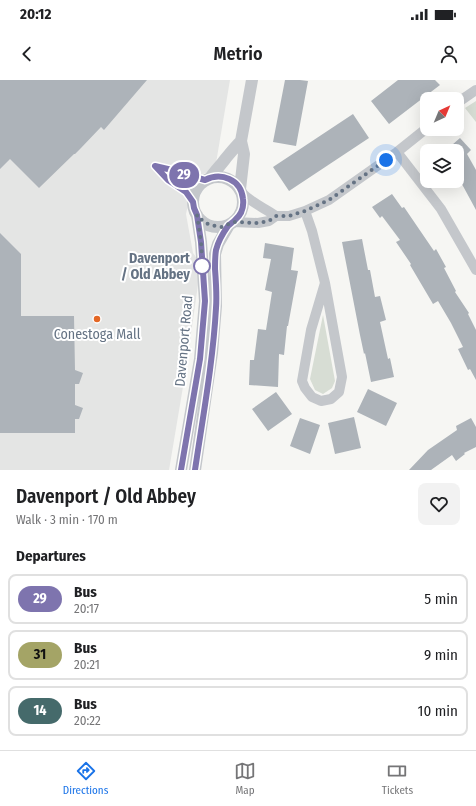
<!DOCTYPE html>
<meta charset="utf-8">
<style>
:root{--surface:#fff;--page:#f2f2f2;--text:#202124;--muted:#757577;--line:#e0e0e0;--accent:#1a73e8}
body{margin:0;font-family:"Fira Sans Condensed",sans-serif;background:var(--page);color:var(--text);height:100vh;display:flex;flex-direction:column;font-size:15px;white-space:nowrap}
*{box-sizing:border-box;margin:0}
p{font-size:13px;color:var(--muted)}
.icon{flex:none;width:22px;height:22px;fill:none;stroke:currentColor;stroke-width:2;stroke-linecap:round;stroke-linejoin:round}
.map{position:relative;height:390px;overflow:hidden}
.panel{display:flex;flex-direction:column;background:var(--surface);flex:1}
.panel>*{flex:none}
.badge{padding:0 8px;border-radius:13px;font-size:14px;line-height:26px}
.needle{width:26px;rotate:44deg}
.tools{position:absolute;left:420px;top:12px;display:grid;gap:8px}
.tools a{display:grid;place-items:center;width:44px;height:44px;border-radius:8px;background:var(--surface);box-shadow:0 4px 16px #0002;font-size:20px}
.you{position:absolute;width:20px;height:20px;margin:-10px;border:3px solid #fff;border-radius:50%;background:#1a73e8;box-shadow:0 0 0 6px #1a73e833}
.map>.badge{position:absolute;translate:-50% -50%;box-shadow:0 0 0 2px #fff}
h2{padding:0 16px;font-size:15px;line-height:36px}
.round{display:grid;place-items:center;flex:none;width:42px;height:42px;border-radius:8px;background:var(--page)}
.summary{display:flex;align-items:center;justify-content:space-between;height:68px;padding:0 16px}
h1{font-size:19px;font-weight:600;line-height:30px}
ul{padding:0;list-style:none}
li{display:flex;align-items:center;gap:12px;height:50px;margin:0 8px 6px;padding:0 8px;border:2px solid var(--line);border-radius:8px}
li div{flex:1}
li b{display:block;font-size:15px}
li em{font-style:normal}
li .badge{min-width:44px;font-weight:700;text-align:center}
.status{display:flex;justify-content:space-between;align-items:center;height:28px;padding:0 20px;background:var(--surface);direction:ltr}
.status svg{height:11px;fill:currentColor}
header{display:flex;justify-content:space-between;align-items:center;height:52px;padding:0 16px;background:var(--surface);font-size:18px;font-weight:600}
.tabs{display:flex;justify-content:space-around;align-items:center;height:56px;border-top:1px solid var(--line);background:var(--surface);font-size:11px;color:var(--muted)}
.tabs a{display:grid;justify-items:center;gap:2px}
.tabs .selected{color:var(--accent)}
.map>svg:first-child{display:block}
</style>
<div class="status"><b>20:12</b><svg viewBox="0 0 49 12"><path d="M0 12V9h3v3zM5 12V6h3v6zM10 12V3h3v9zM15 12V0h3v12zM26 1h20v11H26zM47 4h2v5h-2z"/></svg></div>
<header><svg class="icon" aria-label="back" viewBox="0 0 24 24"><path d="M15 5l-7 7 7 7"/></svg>Metrio<svg class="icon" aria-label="person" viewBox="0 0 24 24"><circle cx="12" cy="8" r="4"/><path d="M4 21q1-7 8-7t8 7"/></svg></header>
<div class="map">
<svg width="476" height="390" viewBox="0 0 476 390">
<rect width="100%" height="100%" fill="#f6f6f3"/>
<path fill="#e4e5e4" d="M0,0h230l-15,89 -21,9 -8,36 7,39 8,11 -16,111 -16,95h-169z"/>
<path fill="#d7ddd4" d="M476,21v21l-11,-14z
M323,235l12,66 -3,7 -9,6 -8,-4 -5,-11z"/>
<path fill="#adb3b9" d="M0,0h147l-43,50 -3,-3 -20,21 -6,6h-1l-35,34 -29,-29 -10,10z
M285,0h15l8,1 -12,65 -23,-4z
M398,0h37l5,5 -51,39 -18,-23z
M353,34l16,24 -80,53 -16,-24z
M460,58l11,12 -4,4 9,16v40l-19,-35v-24h-12z
M392,114l10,14 2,-1 30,44 2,-2 10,18 -2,1 12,23 -1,1 14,21 -1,1 8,16v50l-6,-11 -2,1 -10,-21 5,-2 -12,-24 -13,-22 -5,3 -23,-39 1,-1 -15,-22 4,-2 -18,-24 -2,2 -8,-11z
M0,153l21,21v62h53l1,54 8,3 -4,11h-4v21l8,3 -4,11h-4v14h-75z
M362,159l6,31h2l5,27 5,-1 6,24 -6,2 8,37 2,-1 4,19 -23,5 -6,-29 -1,1 -4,-19 -18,-93z
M265,163l29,5 -3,22 7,1 -10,55h-1l-3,29 -5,-1 -1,33 -29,-2 1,-25h4l4,-31 8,1 6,-38 -7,-2 6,-31 -8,-1z
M368,309l29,14 -11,23 -29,-14z
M276,312l16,22 -24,17 -16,-22z
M354,337l7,31 -26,6 -7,-31z
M300,338l20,7 -10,29 -20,-8z
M471,338l5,9v20l-12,6 1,1 -9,7 -4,-6 -21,15h-22l19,-20 29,-20 -1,-4z"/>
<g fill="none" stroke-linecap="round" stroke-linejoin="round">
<path stroke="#c4c7cb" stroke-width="10" d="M457,23l19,-13
M397,72l44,57 35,61
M241,112c12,12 22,15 35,24
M305,131l7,20 13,52 17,94 -3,15 -8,7 -10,2 -9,-4 -7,-9 -3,-7 9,-51 14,-47
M233,142l25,1 11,-2 7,-5h13l16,-5 24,-11 68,-48 30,-24"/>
<path stroke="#c4c7cb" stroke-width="12" d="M193 122a25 25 0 1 1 50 0a25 25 0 1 1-50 0Z
M210,98c5,-7 11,-13 16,-20 5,-6 10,-12 15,-17
M240,109l4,-35 -3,-13 11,-61
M181,390l19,-111 5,-58 -4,-59 -4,-27
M195,390l17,-117 4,-47 -1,-52 3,-10 11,-19"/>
</g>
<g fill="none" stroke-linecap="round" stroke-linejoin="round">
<defs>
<path id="line" d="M181,390l19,-111 5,-58 -4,-59 -4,-27 -3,-7 -1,-6 -7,-10 -18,-12 -13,-14 17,4 12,4 21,6c16,-8 36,-1 38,19 1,8 -2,16 -8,21 -2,2 -5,4 -7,6 -5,7 -10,16 -12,24 -1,6 -1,13 -1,19 1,13 2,26 1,39 -3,54 -13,108 -21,162"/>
</defs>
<use href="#line" stroke="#fff" stroke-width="9"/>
<use href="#line" stroke="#7e74ae" stroke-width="6"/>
<path stroke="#657384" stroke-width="4" stroke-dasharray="0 7.2" d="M202,186l1,7 -2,-31 -4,-27 5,5 6,4 7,2 7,1 11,-5 25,1 11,-2 7,-5h13l16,-5 24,-11 57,-40"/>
</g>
<circle fill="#fff" stroke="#7e74ae" stroke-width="2" cx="202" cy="186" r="8"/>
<circle fill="#e46725" stroke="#fff" stroke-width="1.5" cx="97" cy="239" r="4"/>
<g text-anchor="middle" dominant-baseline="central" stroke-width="4" stroke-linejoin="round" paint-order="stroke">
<g font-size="14" font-weight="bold" fill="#657384" stroke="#fff" text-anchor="end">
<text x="190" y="178">Davenport<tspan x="190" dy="16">/ Old Abbey</tspan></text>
</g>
<g font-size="14" fill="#657384" stroke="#fff">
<text x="97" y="254">Conestoga Mall</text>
</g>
<g font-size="14" fill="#657384" stroke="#fff">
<text transform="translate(184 261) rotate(-85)">Davenport Road</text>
</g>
</g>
</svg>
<div class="tools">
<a><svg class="needle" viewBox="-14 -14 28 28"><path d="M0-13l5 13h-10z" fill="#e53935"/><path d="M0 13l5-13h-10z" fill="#757577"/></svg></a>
<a><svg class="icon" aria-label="layers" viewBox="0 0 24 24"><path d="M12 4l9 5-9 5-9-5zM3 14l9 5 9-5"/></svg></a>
</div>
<div class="you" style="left:386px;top:80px"></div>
<b class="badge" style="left:184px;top:95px;background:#7e74ae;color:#fff">29</b>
</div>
<section class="panel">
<div class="summary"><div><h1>Davenport / Old Abbey</h1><p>Walk · 3 min · 170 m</p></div><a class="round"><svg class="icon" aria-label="heart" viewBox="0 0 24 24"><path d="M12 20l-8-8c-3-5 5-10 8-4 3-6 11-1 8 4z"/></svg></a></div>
<h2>Departures</h2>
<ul>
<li><span class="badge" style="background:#7e74ae;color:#fff">29</span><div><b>Bus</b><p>20:17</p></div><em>5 min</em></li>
<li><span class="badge" style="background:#a4a466;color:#111">31</span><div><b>Bus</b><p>20:21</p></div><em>9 min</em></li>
<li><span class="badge" style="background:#456a6b;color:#fff">14</span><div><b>Bus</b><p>20:22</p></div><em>10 min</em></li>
</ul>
</section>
<nav class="tabs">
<a class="selected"><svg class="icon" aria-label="directions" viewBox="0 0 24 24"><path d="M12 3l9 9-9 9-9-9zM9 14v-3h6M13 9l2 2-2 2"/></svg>Directions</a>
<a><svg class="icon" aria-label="map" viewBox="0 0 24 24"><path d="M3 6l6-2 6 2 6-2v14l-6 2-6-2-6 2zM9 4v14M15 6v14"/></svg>Map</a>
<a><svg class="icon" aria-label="tickets" viewBox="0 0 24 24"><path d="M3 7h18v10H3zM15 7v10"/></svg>Tickets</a>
</nav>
